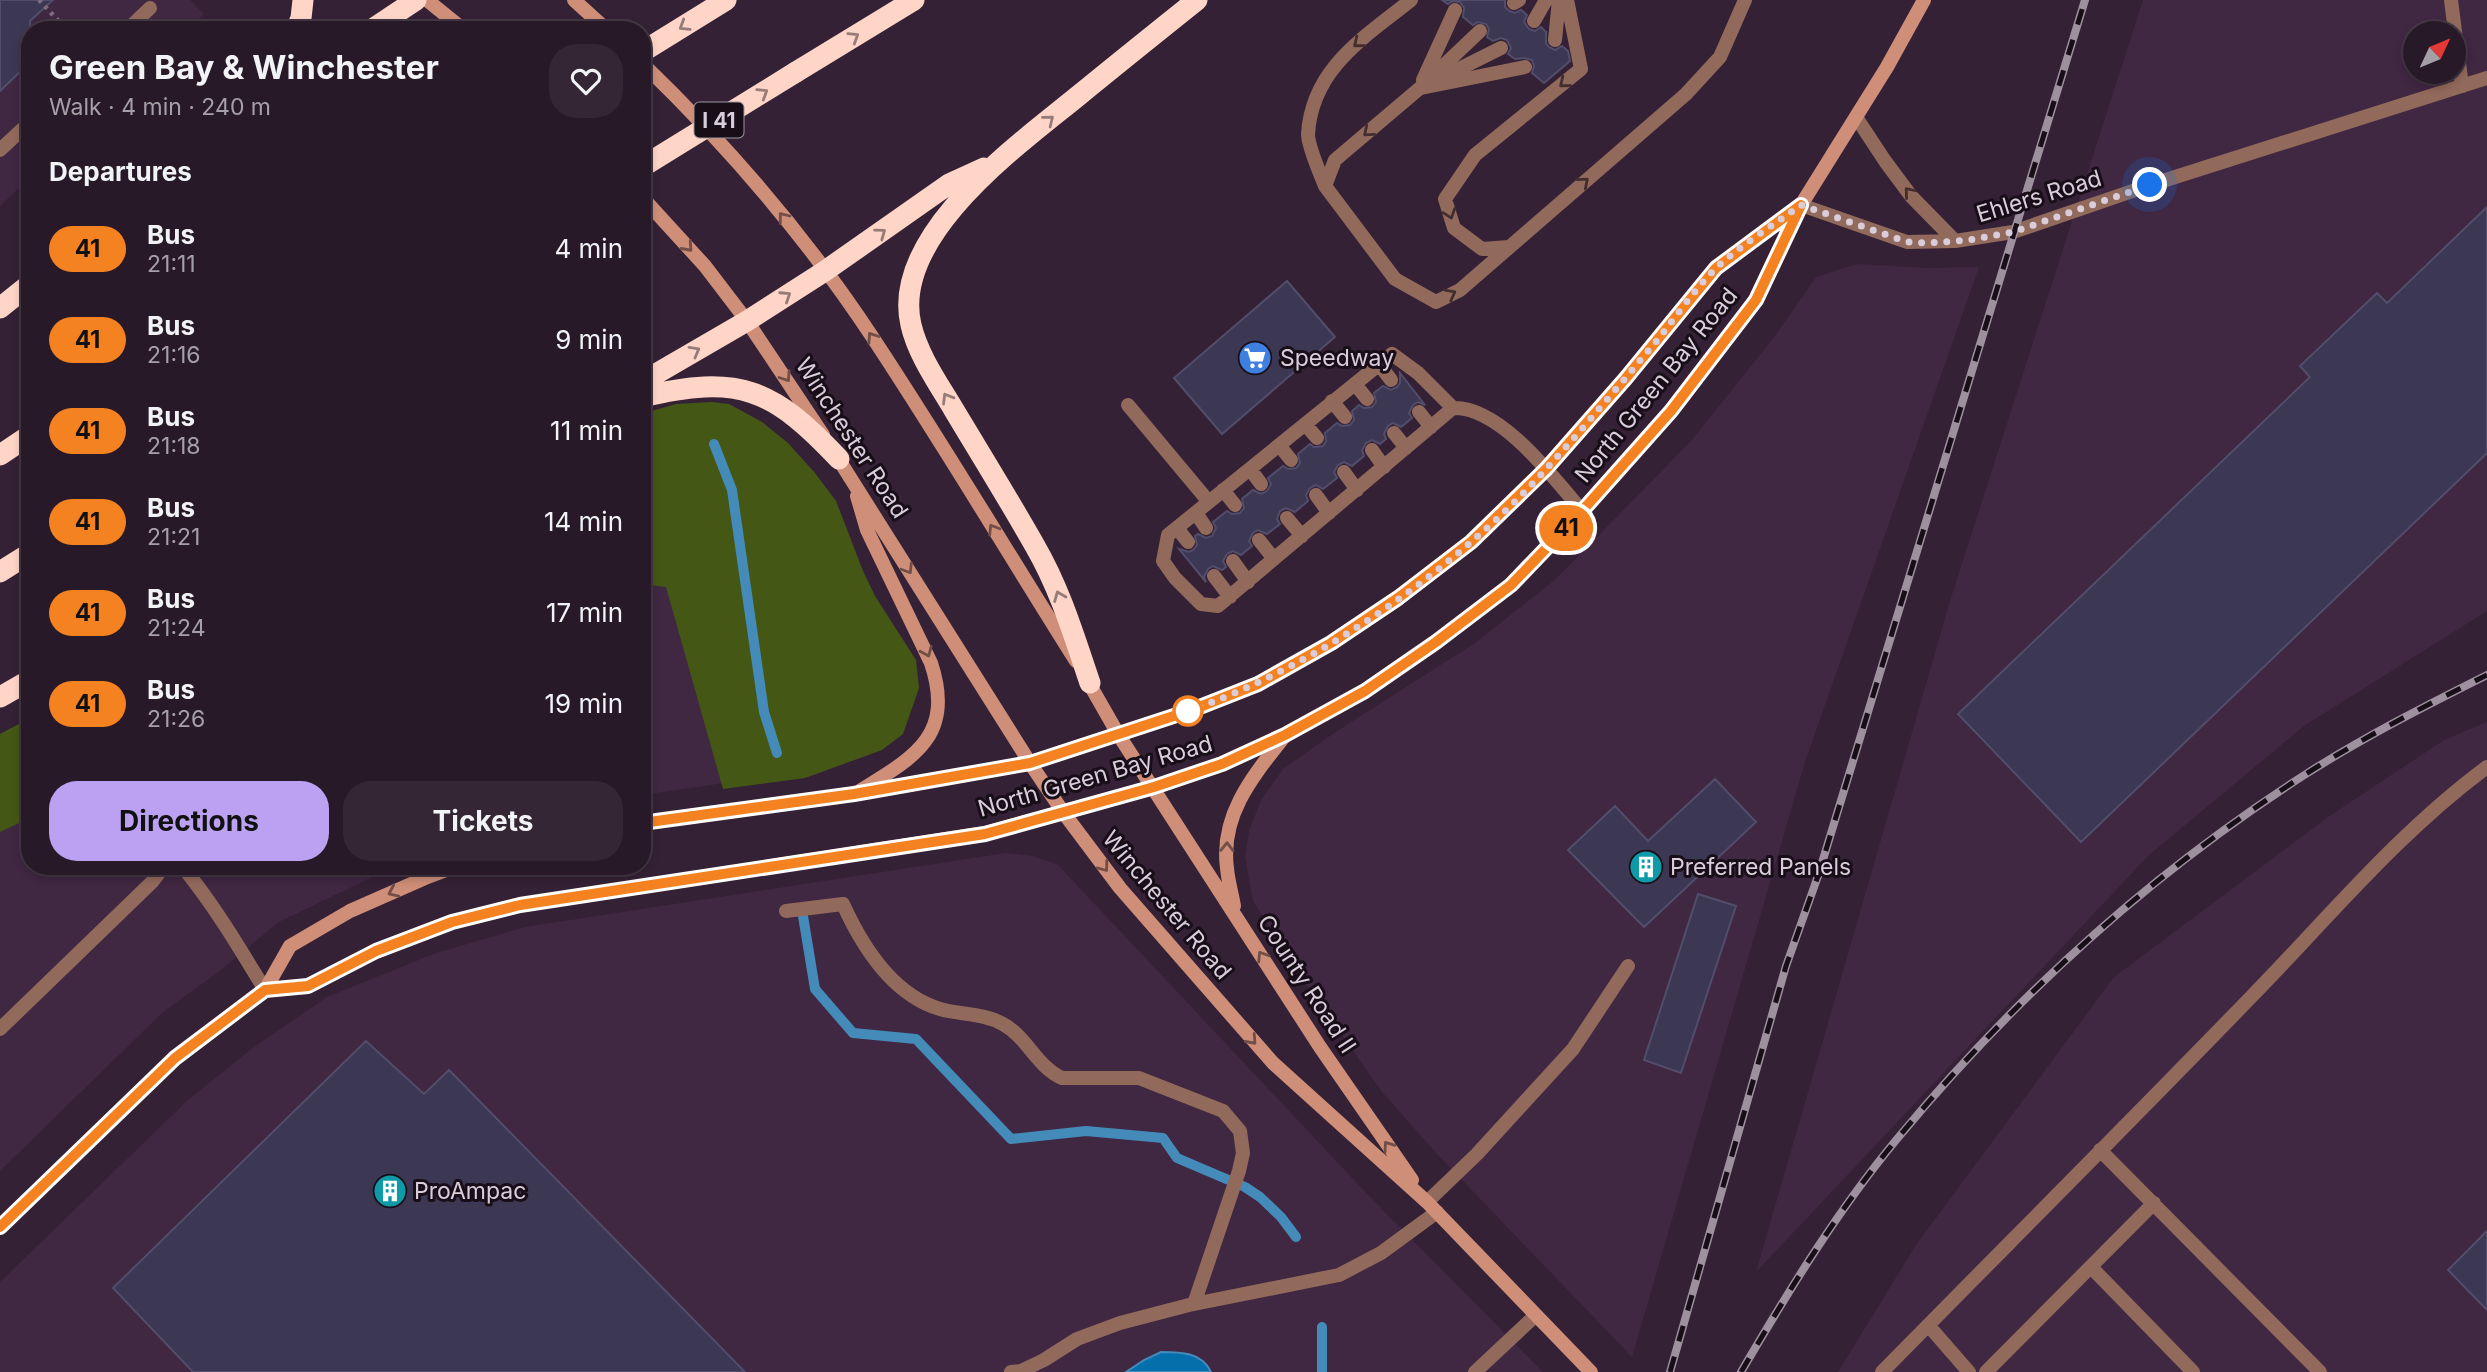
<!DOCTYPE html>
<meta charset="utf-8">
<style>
:root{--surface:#281928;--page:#342634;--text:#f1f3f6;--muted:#a5a0a8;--line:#443845;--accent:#bca0f2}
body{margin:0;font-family:Inter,sans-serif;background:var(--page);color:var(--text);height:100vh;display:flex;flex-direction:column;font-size:26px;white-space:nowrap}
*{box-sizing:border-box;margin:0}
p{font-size:23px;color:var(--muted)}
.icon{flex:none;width:38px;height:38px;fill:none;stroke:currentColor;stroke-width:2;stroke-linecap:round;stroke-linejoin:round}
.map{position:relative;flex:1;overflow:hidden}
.details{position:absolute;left:21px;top:21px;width:630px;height:854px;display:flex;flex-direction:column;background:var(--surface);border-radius:28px;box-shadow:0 4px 10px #0003,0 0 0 2px var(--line)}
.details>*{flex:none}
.badge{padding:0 14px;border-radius:23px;font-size:24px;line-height:46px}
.needle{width:46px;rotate:46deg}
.controls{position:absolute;left:2403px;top:21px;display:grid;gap:14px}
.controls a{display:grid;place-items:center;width:63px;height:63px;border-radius:50%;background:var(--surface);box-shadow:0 4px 10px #0003,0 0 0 2px var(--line);font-size:35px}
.you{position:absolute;width:35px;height:35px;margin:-18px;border:5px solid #fff;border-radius:50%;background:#1a73e8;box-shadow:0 0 0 10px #1a73e833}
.map>.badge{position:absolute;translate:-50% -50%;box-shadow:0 0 0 4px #fff}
h2{padding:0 28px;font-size:26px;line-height:63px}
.round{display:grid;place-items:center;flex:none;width:74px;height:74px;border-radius:28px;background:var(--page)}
.head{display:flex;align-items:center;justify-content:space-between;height:119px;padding:0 28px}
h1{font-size:33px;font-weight:700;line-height:52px}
.cta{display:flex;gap:14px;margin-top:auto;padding:14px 28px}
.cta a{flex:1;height:80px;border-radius:28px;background:var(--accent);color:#111;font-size:28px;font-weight:700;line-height:80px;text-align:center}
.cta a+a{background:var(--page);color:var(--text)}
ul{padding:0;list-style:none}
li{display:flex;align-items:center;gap:21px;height:91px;padding:0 28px}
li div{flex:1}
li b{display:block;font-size:26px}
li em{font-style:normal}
li .badge{min-width:77px;font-weight:700;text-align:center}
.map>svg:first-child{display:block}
</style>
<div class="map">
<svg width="2487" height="1372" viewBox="0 0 2487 1372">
<rect width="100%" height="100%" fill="#352136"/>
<path fill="#402742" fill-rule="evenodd" d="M0,0h190l14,14 -17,16h-157v148l-30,28z
M2143,0h344v611l-183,115 -155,129 -393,417 194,-671zM2415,33h39v39h-39z
M1857,264l72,4 50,-1 -174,495 -173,595 -194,-202 -56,-63 -76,-108 -53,-83 -8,-44 4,-26 12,-31 22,-31 51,-36 141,-90 81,-64 135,-138 84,-105 41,-59z
M642,498l117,280 -117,17z
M2487,722v650h-649l78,-127 198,-268 214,-160 116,-77z
M30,814v52h365l-116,56 -62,51 -55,40 -162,158v-343z
M1006,853l27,3 25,9 312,332 173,175h-1543v-90l188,-182 66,-53 73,-50 109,-44 89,-26z"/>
<path fill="#455715" d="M712,402l17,2 33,18 26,21 27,30 21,28 27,70 12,25 41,64 3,28 -16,46 -21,16 -77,28 -82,11 -57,-202 -24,-3v-168l3,-3 31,-9z
M30,718v100l-30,14v-98z"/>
<path fill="#046fab" stroke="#448bb9" stroke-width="2" d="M1161,1352c19,0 41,0 50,20h-85l18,-12z"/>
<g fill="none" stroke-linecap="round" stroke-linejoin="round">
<path stroke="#448bb9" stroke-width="10" d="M714,444l18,46 32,222 13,41
M803,916l12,73 38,44 63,6 95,100 75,-8 77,7 14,20 68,29 15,10 21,20 15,20
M1322,1327v45"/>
</g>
<path fill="#3c3853" stroke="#514d6a" stroke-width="2" d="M0,0h53l-23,21v41l-30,29z
M1442,0h63v7l4,4 6,2 6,-3 6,5 -3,7 5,7 6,2 6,-4 5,5v11l3,4 6,3 7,-4 6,5 2,10 -26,22 -12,-10 2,-7 -2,-6 -8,-2 -9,1 -7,-5 3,-6 -4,-8 -6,-2 -8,3 -6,-4 2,-8 -3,-5 -8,-2 -5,3 -10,-8 1,-9 -4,-6 -7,-1 -5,3z
M2487,207v246l-406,389 -123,-128 352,-337 -10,-11 77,-73 10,10z
M1287,281l48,56 -113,97 -48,-56z
M1400,373l25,32 -7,-3 -5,3 -4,8 3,5 -11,9 -8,-4 -5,3 -4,8 2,5 -6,5 -8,-4 -6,3 -4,7 2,6 -12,10 -8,-4 -6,3 -4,7 3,6 -14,11 -7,-4 -6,3 -4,7 2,6 -13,11 -9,-4 -6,3 -3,8 3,5 -13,10 -9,-4 -5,3 -4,8 3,5 -11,9 -8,-4 -6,3 -4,7 3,6 -4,3 -9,-4 -5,3 -4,8 2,5 -27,-33 10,3 4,-2 4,-5 -2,-9 3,-2 8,4 6,-2 4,-8 -3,-6 14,-11 5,3 8,-1 4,-5 -2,-9 11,-9 8,4 6,-3 4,-7 -3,-6 15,-12 5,3 8,-1 4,-5 -2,-9 12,-10 4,3 9,-1 3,-5 -1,-8 12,-10 5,3 8,-1 4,-5 -2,-9 7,-6 5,3 8,-1 4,-5 -2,-9 9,-7 8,4 6,-3 3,-4z
M1715,779l41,43 -112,105 -76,-77 47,-44 33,35z
M1698,894l38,12 -55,167 -37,-13z
M366,1041l58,53 25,-24 296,302h-552l-80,-84z
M2487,1231v79l-39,-40z"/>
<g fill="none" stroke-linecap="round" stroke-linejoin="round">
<path stroke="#7e6d7f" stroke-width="4.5" stroke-dasharray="3.5 5" stroke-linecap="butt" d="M39,0l28,30"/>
<path stroke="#926a5b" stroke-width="14" d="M2451,0l11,86
M1514,3l5,-3
M1534,21l12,-21
M127,30l23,-22
M1480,31l-60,57 -85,72 -10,26 70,93 41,23 24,-12 226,-196 34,-37 25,-57
M1555,40l4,-40
M1423,80l32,-70
M1437,80l64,-32
M1421,88l104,-21
M0,150l30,-28
M1325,186c-5,-13 -17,-39 -17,-52 4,-66 57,-97 103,-134
M1509,247l-27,2 -28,-21 -9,-29 30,-44 106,-86 -14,-69
M1379,364l12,16
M1355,384l12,15
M1332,401l13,16
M1128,405l81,97
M1453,408l-235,198 -17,-2 -26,-26 -12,-17 5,-26 224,-181 26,19 35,35c47,-2 101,70 129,103
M1419,412l12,15
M1305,424l12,14
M1394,433l12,15
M1279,445l12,15
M1372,450l12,17
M1250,469l11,15
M1344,472l13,18
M1223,490l12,15
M1316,495l13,18
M1196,513l10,15
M1287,518l15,18
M1177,528l11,14
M1259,540l15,19
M1233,561l15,21
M1214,576l16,21
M182,866c32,39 57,81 83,124
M786,911l57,-7c19,42 50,91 97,105 21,6 43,4 63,15 24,13 34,43 59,54h77l84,33 17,20 3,22 -4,18 -45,133
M0,1029l152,-147 12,-16
M2100,1150l220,222
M1427,1202l50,-48 96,-105 55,-83
M2091,1267l102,105
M1928,1325l41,47
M1011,1372l10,-1 23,-11 33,-21 43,-16 69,-18 150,-30 42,-22 56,-41
M1475,1372l60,-56
M1882,1372c124,-126 248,-250 371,-377 76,-78 146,-163 234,-228
M1986,1372l168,-169"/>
<path stroke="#926a5b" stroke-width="14" d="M1856,117l29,44 26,35 44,45
M1801,205l106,37 48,-1 58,-9 137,-47 337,-107"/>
<path stroke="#ce8e77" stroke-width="14" d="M427,0l37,30
M574,0l33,30
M642,63c86,83 165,175 231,275 70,106 135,215 203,323
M642,197l63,69 42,55 76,114
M834,452l196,311 33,49 57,76 153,175 154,139 164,170
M857,496l10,34 64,133c24,72 -16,94 -70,127
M1086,678l32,56 202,313 92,133
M642,823l212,-29 176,-31 162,-53 66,-26 73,-41 67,-44 73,-57 75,-73 80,-91 90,-110 84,-62
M1234,906c-2,-12 -6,-25 -7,-38 -7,-53 26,-92 57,-131
M265,990l43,-4 68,-35 76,-29 68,-17 465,-72 169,-46 68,-23 63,-29 80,-44 71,-49 75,-57 71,-74 89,-100 85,-111 45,-95 86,-138 37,-67
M0,1227l175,-169 90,-68 25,-44 60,-35 75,-33 32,-12"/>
<path stroke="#fed5c6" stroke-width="21" d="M296,30l5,-12 2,-18
M371,30l45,-30
M642,52l84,-52
M796,72l118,-72
M0,308l30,-24
M642,382l105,-61 78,-50 124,-87 35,-16
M642,397c97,-23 130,-9 197,62
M0,455l30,-20
M0,572l30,-19
M1090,683c-16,-47 -30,-94 -55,-137 -26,-46 -54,-91 -81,-136 -16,-27 -36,-55 -43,-85 -21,-89 107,-180 167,-229 39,-32 79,-64 119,-96
M0,697l30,-17"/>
<defs>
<path id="rail" d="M1670,1372l116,-406 32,-90 267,-876
M1741,1372c47,-80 96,-161 156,-233 117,-141 254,-266 409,-365 58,-37 119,-68 181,-99"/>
</defs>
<use href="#rail" stroke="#9f90a0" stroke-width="8"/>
<use href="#rail" stroke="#170e18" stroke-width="5" stroke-dasharray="16" stroke-linecap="butt"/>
<path stroke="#fed5c6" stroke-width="21" d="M642,167l154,-95"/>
</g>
<defs><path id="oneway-chevron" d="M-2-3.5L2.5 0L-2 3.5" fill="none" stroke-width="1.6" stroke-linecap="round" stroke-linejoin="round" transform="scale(1.75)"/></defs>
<g stroke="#967b78">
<use href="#oneway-chevron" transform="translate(684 26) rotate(148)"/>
<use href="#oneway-chevron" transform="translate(854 37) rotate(-32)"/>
<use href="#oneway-chevron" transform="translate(763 93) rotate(-32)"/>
<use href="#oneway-chevron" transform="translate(1049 120) rotate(-39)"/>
<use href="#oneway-chevron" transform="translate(881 233) rotate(-36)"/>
<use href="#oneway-chevron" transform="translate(786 296) rotate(-33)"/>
<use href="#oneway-chevron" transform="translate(695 351) rotate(-29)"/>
<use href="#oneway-chevron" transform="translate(947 398) rotate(-121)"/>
<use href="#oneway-chevron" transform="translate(1059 596) rotate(-112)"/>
</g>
<g stroke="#422e2f">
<use href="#oneway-chevron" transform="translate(1358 43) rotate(141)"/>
<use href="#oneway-chevron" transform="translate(1564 83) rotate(141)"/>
<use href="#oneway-chevron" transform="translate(1368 132) rotate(140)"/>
<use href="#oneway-chevron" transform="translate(1584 182) rotate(-41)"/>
<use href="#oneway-chevron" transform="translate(1909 192) rotate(-130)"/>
<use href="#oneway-chevron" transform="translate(1450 214) rotate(71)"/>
<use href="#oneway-chevron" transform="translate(1451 294) rotate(-28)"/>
</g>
<g stroke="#724e48">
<use href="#oneway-chevron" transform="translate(783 217) rotate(-128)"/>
<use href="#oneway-chevron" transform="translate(688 247) rotate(48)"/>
<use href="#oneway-chevron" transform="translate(872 337) rotate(-124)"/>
<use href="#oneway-chevron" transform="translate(786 377) rotate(56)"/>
<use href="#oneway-chevron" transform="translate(993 529) rotate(-122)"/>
<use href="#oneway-chevron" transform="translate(908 569) rotate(58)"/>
<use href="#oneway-chevron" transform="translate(927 652) rotate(66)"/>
<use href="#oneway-chevron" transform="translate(1227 847) rotate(-89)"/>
<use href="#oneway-chevron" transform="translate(1104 867) rotate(53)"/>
<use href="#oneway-chevron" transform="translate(393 892) rotate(156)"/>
<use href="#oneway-chevron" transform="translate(1262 956) rotate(-122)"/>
<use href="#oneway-chevron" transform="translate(1252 1040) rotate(48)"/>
<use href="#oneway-chevron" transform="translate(1388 1146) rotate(-125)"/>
</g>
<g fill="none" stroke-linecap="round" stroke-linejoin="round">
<defs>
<path id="line" d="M0,1227l175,-169 90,-68 43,-4 68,-35 76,-29 68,-17 465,-71 169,-47 68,-23 63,-29 80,-44 71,-49 75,-57 71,-74 89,-100 85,-111 45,-95 -85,63 -90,110 -80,91 -75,73 -73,56 -67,45 -73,41 -66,26 -162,53 -176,31 -212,29"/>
</defs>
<use href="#line" stroke="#fff" stroke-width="16"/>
<use href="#line" stroke="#f58220" stroke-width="10"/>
<path stroke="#dacddb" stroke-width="7" stroke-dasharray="0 12.6" d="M1188,711c131,-45 268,-142 360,-244 38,-42 75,-86 111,-129 18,-23 36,-49 57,-70 22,-21 59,-44 85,-63l106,37 22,1 40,-3 44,-8 137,-47"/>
</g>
<defs>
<symbol id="supermarket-disc" viewBox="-11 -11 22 22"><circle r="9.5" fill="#3f7fe0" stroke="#170e18"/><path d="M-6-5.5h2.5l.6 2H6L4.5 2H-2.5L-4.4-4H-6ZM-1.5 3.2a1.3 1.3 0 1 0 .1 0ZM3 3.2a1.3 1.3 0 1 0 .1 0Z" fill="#fff"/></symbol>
<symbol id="building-disc" viewBox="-11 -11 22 22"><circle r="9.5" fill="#0f9aa8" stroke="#170e18"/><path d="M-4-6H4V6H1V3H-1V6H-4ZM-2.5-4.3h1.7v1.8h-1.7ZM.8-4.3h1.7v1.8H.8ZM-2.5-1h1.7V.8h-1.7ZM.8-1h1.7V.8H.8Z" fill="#fff"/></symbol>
</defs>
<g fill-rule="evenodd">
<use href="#supermarket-disc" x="1236" y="339" width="38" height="38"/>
<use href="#building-disc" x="1627" y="848" width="38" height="38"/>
<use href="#building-disc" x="371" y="1172" width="38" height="38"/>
</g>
<circle fill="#fff" stroke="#f58220" stroke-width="3.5" cx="1188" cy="711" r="14"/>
<g text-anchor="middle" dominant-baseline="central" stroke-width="6" stroke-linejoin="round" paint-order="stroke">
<rect fill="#170e18" stroke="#a094a0" stroke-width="2" x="694.5" y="102.5" width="49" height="35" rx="5"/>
<g font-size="21" font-weight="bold" fill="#dacddb">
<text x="719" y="120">I 41</text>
</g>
<g font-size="23" fill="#dacddb" stroke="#170e18">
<text transform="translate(2039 196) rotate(-17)">Ehlers Road</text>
<text transform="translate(1656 385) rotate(-51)">North Green Bay Road</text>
<text transform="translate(852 438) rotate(57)">Winchester Road</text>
<text transform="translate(1095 776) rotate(-16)">North Green Bay Road</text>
<text transform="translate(1167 905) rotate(50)">Winchester Road</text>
<text transform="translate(1307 984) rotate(57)">County Road II</text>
</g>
<g font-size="23" fill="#dacddb" stroke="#170e18" text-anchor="start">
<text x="1280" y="358">Speedway</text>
<text x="1670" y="867">Preferred Panels</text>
<text x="414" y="1191">ProAmpac</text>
</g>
</g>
</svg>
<div class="controls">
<a><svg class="needle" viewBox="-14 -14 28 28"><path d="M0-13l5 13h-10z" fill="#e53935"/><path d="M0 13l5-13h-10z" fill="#a5a0a8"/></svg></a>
</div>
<div class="you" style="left:2150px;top:185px"></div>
<b class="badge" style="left:1566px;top:528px;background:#f58220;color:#111">41</b>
<section class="details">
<div class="head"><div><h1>Green Bay &amp; Winchester</h1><p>Walk · 4 min · 240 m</p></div><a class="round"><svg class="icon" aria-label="heart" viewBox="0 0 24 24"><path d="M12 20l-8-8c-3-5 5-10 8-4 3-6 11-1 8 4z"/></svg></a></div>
<h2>Departures</h2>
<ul>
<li><span class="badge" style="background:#f58220;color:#111">41</span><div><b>Bus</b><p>21:11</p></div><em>4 min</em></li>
<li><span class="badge" style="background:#f58220;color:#111">41</span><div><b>Bus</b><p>21:16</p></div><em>9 min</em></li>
<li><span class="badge" style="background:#f58220;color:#111">41</span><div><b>Bus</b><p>21:18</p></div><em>11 min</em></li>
<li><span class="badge" style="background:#f58220;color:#111">41</span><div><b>Bus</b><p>21:21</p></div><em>14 min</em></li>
<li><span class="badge" style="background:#f58220;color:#111">41</span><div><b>Bus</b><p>21:24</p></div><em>17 min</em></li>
<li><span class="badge" style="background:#f58220;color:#111">41</span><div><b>Bus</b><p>21:26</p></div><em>19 min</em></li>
</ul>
<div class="cta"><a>Directions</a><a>Tickets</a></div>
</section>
</div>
